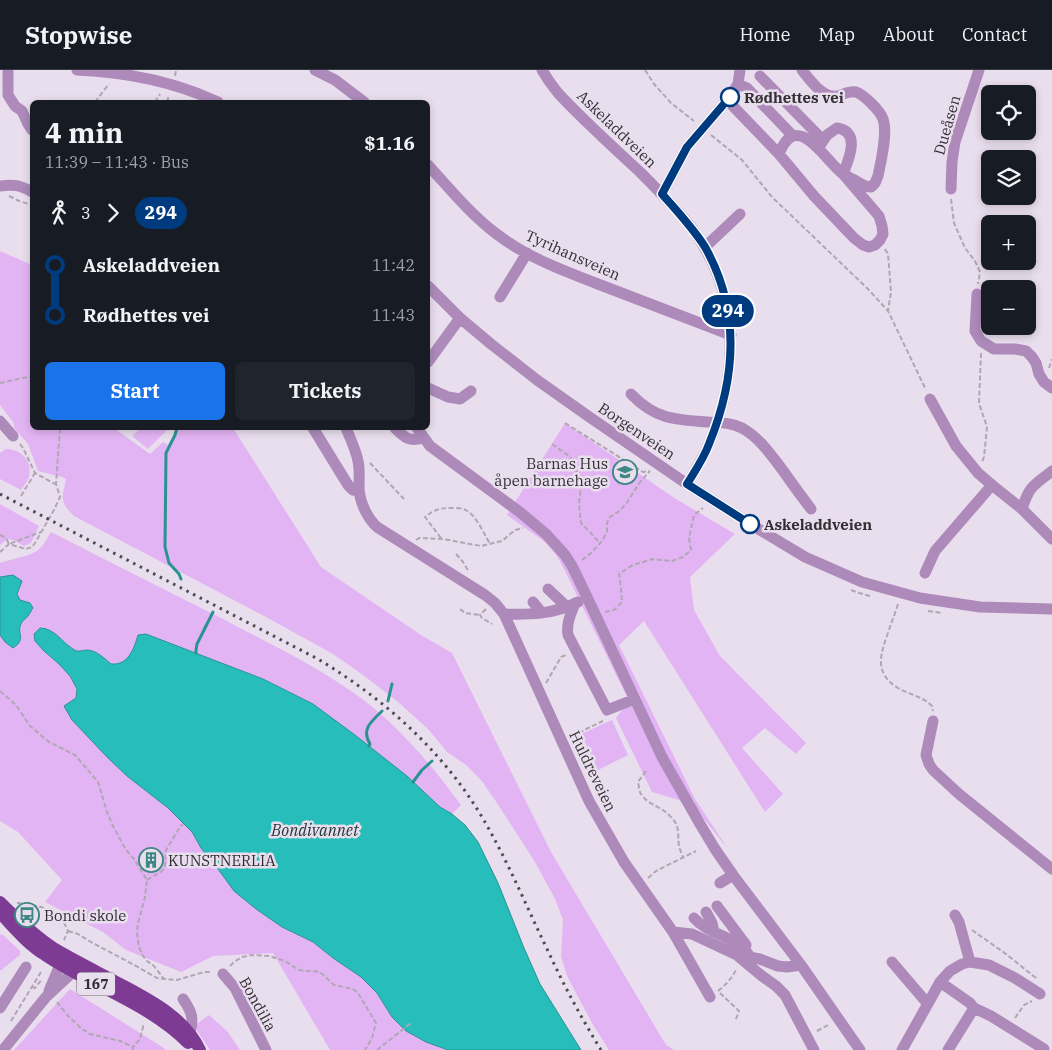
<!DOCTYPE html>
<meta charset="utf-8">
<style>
:root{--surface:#171b24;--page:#20242c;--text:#f1f3f6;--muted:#9ea1a6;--line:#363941;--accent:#1a73e8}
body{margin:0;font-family:"IBM Plex Serif",serif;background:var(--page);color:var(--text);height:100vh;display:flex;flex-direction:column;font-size:19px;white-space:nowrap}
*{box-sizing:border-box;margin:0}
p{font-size:16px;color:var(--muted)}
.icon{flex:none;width:28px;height:28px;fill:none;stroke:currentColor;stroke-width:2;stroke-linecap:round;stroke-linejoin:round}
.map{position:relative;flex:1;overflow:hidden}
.details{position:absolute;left:30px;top:30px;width:400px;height:330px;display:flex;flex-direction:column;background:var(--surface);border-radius:8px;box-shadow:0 2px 8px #0003}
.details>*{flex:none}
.badge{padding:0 10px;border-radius:16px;font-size:18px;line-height:32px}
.controls{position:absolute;left:981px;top:15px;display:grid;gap:10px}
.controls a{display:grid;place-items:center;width:55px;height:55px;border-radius:8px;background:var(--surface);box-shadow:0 2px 8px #0003;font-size:25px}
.map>.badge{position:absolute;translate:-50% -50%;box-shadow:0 0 0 2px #fff}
.legs{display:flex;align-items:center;gap:8px;height:55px;padding:0 15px;font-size:16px}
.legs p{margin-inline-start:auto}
.overview{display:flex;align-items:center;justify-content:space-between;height:85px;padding:0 15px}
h1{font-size:28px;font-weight:700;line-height:38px}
.button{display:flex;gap:10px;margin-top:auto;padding:10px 15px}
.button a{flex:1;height:58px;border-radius:8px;background:var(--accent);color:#fff;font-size:20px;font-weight:700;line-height:58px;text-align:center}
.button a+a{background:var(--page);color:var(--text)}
ul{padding:0 15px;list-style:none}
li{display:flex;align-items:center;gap:18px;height:50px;font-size:19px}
li i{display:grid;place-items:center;width:8px;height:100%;margin:0 6px;background:currentColor}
li i::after{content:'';width:12px;height:12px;margin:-6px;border:4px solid;border-radius:50%;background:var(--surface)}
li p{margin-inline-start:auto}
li:first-child i{background:linear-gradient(#0000 50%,currentColor 0)}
li:last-child i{background:linear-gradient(currentColor 50%,#0000 0)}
header{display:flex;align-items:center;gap:30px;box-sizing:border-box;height:70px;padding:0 25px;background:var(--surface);border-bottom:1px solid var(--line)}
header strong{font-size:24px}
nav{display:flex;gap:28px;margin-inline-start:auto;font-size:18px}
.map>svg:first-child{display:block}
</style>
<header>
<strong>Stopwise</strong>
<nav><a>Home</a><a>Map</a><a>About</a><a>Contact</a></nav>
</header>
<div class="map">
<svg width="1052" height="980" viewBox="0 0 1052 980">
<rect width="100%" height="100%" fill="#e9deed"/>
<path fill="#e3b4f4" d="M0,181l32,14v163h82l36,26 13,-12 5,3 6,-5 5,-12h54l88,139 100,68 31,18 99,199 115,193 8,5h-65l-17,-27 -24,-45 -7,-21 2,-37 -8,-21 -20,-37 -38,-59 -16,-23 -15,-15 -19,-13 -19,-23 -30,-27 -35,-27 -30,-21 -67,-37 -192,-101c-15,-15 -12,-17 -8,-37l-4,-2 -24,-6 -10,-27 -13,-15 -2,-7 -13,-17z
M565,353l111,76 59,35 -45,43 4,33 26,46 86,87 -10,11 -31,-26 -23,20 41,46 -18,18 -121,-191 -25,24 76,154 33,50 -36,-45 -40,-12 -36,-74 13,-17 -64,-130 -8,-15 -12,-14 -38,-27z
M141,358h28l-21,21 -16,-13z
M6,379c14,0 27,11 23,27 -1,5 -5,9 -8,14l-21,-11v-26z
M0,434l39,22 -8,17 -7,3 -11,-6 -5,-1 -8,6z
M51,462c57,29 114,58 172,87 43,23 88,44 128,72 44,30 79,72 110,114l-9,9 -12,-7 -33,-31 -52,-41 -42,-31 -50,-25 -125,-44 -3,13 -7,10 -8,5 -9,1 -23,-14 -9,2 -6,-3 -12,-11 -17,13c10,8 32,26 32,39 1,3 0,6 0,8l-7,6 3,16 11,12 44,44 41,32 24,24 9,16 17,21 38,40 26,18 31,15 20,16 28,19 16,16 15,24 14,14 20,11 22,8h-118l-57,-97 -60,3 -32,16 -55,-22 -23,-18 -58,-30 17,-22 -44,-48 -18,-11v-186l5,7 16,-2c-1,-12 -2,-16 8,-25l1,-12 -10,-3 -3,-6 -4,-19 -13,2v-14c13,-5 34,-6 42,-17 4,-4 6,-10 9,-14z
M612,650l16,35 -30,15 -17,-36z
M2,864l18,17v4l-20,16v-36z
M70,919l94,59 1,2h-151z
M209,945l18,16 13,19h-30l-16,-24z"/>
<path fill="#27bdba" stroke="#2b9292" d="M13,505l9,6 -5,13 3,6 10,3 3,5c-1,1 -4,7 -5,8 -2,3 -4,3 -6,6 -7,12 6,16 -9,26l-8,-6 -5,-7v-58z
M40,558c14,0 22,14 33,21 5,4 9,1 15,1 9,1 16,8 23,14 3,0 6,0 9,-1 11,-4 15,-18 18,-28l8,-1 117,45 50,25 42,31 52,41 33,31 12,7 13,11 13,17 20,41 26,65 16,36 41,66h-133l-22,-8 -20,-11 -14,-14 -15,-24 -16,-16 -28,-19 -20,-16 -31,-15 -26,-18 -22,-18 -16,-22 -17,-21 -9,-16 -24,-24 -41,-32 -20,-19 -35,-37 -8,-14 12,-8 1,-9 -7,-13 -11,-12 -15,-13 -9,-10 -1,-7z"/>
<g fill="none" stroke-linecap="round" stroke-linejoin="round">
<path stroke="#2b9292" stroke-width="3" d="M177,358l-2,7 -9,18 -1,94 4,16 10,11 2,5
M196,583v-3l1,-6 16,-32
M388,631l4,-17
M369,676l1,-2c-9,-15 1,-22 12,-33
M413,712l9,-12 10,-9"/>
<path stroke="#b0a7b3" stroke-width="2" stroke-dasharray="5 2.5" stroke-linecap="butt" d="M645,0l9,14 17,19 23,18
M175,6l1,-6
M95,32l14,-18
M155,32l5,-8
M167,32l2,-7
M711,65l31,25 30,37 96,92 20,22 38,79
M9,126l10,5 13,4
M951,129l3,24 11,25 10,13 5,11 -2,12
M885,179l3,5 3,38 -3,19
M981,283l-2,50 8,24 -3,30 -2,5
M1049,298l3,-9
M0,313l32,-7
M565,353l78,49 7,-1
M20,374l3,4 12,25 20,11
M552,374l17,12 5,6 1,8 7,8 -3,26 2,19 19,20
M370,393l34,36
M21,426l14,-23
M0,465l6,3 3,6 32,-12
M441,468l-16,-21c9,-7 13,-9 26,-9 3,0 9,0 12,1 12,3 21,25 27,35
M416,470l3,-2 24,1 38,7 21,-5 13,-11 8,-2
M0,482l9,-8 17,5 6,-2 3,-4 19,-33 6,-13 -4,-13 4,-56
M456,484l7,8 6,10
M582,490l9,-7 11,-12 5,-9v-9l3,-6 8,-5 8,-8 14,-22 10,-11
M851,520l8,3 11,3
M898,534c-3,10 -7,19 -10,29 -8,22 -14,40 10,55 12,7 24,8 34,18l1,5
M460,539l5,4 15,2
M486,539l-6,6 2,3 10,6
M928,541l15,2
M605,542l9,-2 8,-8 -1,-14 -2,-14 14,-9 20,-6 19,2 11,-4 8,-7 -2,-12 5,-23 9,-7
M546,613l15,-26 5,-2
M0,621l16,14 14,21 19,16 26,13 23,27 9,30 6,14 13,24 8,9 13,21 -2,17 -7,26 -1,10 2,14 4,9 4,5 7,5 10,13
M573,668l11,-8 19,-9
M646,701l-8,11c1,4 1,9 3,12 7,11 21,13 29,22 11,10 7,18 9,30 0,3 3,7 4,11
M648,808l8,-7 40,-20
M147,810l15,-9 3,-4 1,-17 14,-23 3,-3
M17,833c21,2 42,5 51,28l-4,9
M972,860l34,24 30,24
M68,861l10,3 13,8 45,24 21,12 20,2 27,-8h8
M230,896l4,-4 8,-5 10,-2 17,1 16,5 14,9 21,2 14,13 19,4 5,4 18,30 -4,15 -7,12
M32,917l3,1 7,-9
M718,921c8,-6 14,-13 19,-23
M720,923l19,18 -3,8
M57,932l11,14 13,12 9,6 30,7 13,6
M1015,948l9,-13 8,-4
M11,951l30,-49
M817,961l13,-7
M133,980v-3l7,-8 4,-16
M377,980l34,-27"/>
<path stroke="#ad8aba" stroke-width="11" d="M8,0v25l7,11 7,5 6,13 4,6
M77,0c48,2 98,12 141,32
M315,0l20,10 29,22
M542,0l7,11 9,12c26,28 54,53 82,79 19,19 38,38 54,59 46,65 45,141 15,213 -6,14 -14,27 -22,40
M802,0c8,10 21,29 36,26 5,-2 12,-5 18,-4 6,2 12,8 16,12 5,5 9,9 11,15 5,14 -2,42 -5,57l-3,7 -4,4c-8,0 -13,-6 -21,-9 -2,-2 -4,-2 -7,-4 -18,-13 -46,-66 -64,-20l35,42 40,42 9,7 6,2 6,-2 5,-5 3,-6 -1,-8 -3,-10 -36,-42
M760,6l63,64
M738,14l9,4 46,48
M728,31l51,53
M819,77l8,-12 10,-7c24,4 12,31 6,46
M428,95c22,24 43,50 70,70 33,25 74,39 113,54 40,15 80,31 120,46
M0,116c14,-2 20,-1 32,6
M951,119l1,-27 3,-20 24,-72
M662,124l25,-47 43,-50 8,-13 2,-14
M705,177l35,-33
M428,216l32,32 31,26 46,36 51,36 99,68 63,40 55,33 57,25 58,16 60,9 72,2
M977,224l-2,37 6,10 13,8h21l11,2 6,6 4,6 3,11 5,8 8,6
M500,227l27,-44
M428,292l32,-44
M428,318l20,9 12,2 11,-8
M631,324c24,25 43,26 77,28 10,0 24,1 34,6 18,10 30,28 42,44 9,13 18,25 27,37
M0,351l13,15
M313,358l35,57 5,5 6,1
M346,358c4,10 10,22 12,33 2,9 1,18 1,28 1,13 8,29 18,38l108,68 10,8 9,11 85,187 35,61 49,70 19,2 45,21 23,4 18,7 9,1 14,-2
M395,358c10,10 14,14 28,10
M417,358l13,18 91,67 25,21 19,21 7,11 15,31 75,160 38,67 15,25 18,26 68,90 59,85
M992,415l30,24 30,30
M1022,439c7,-23 12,-24 30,-38
M925,503l10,-22 57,-66 -14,-12 -22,-27 -26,-47
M548,519l19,18
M533,532l9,11
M575,533c-4,11 -9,20 -7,32l39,75 28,-11
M504,544c25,1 51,0 74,-12
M933,651l-7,34 3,9 4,6 26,24 93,75
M720,813l13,-8
M717,836l29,39 -2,4
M706,842l6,11 2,9
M955,845l4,7 11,40
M694,848c13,15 35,17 49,30 3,2 5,6 7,9
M673,862l37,65
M738,886l24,20 14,10 9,9 29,55
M892,892l35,41
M223,904l12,14 31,62
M940,912l30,21 4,5 17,8 53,33
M49,921l11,-26 8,-3
M183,929c9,13 11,19 7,34
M0,938l26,-41
M3,980l43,-53 27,-25 1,-8
M902,980l38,-68 10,-11 12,-7 8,-2 19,3 26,13 25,16
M948,980l26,-42"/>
<path stroke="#7e3b94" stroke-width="12" d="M0,832c17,17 35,34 55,47 22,13 45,24 67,36 30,16 63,33 78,65
M0,843c14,15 27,31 45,42 46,31 103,48 143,88"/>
<path stroke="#4f4a50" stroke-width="3" stroke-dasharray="2.5 5" stroke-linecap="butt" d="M0,424l318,165c66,40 124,91 164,158 26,44 45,91 67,136 15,33 33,66 52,97"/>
</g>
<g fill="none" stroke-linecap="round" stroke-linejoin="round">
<defs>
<path id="line-1" d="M730,27l-43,50 -25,47c15,17 31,34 43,53 36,64 31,131 4,197 -5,14 -14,27 -22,40l63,40"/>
</defs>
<use href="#line-1" stroke="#fff" stroke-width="11"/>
<use href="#line-1" stroke="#003b80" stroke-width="8"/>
</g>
<defs>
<symbol id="school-ring" viewBox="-11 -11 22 22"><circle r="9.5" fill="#e9deed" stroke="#3f8785" stroke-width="1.5"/><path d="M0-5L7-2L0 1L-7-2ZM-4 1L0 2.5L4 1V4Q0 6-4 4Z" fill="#3f8785"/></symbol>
<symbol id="building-ring" viewBox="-11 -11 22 22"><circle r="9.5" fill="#e9deed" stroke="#3f8785" stroke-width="1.5"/><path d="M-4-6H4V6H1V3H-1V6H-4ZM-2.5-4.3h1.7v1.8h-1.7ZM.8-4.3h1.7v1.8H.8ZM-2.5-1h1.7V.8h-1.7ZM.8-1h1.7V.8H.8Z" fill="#3f8785"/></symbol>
<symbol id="bus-ring" viewBox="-11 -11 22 22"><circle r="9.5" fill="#e9deed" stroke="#3f8785" stroke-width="1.5"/><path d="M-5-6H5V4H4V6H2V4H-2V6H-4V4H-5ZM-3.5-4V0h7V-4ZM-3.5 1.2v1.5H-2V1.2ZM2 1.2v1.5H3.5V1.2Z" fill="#3f8785"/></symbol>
</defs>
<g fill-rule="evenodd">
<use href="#school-ring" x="611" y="388" width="28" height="28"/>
<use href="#building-ring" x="137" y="776" width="28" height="28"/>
<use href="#bus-ring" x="13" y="831" width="28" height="28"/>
</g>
<g fill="#fff" stroke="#003b80" stroke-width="2.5">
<circle cx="730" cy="27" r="9"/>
<circle cx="750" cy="454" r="9"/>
</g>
<g text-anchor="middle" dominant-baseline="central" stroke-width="5" stroke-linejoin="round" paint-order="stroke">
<rect fill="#e9deed" stroke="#6a646c" stroke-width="1" x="77" y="902.5" width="38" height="23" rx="4"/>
<g font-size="14" font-weight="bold" fill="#332f34">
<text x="96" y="914">167</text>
</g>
<g font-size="15" font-weight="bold" fill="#332f34" stroke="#e9deed" text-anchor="start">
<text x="744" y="27">Rødhettes vei</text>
<text x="764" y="454">Askeladdveien</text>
</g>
<g font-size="15" fill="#332f34" stroke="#e9deed">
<text transform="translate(947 55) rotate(-74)">Dueåsen</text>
<text transform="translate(617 59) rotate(44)">Askeladdveien</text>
<text transform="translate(573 185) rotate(24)">Tyrihansveien</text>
<text transform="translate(637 361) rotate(34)">Borgenveien</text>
<text transform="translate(593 701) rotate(64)">Huldreveien</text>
<text transform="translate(258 934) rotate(61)">Bondilia</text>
</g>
<g font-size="15" fill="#332f34" stroke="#e9deed" text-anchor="start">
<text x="608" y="393" text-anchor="end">Barnas Hus<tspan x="608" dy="17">åpen barnehage</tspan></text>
<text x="168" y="790">KUNSTNERLIA</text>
<text x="44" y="845">Bondi skole</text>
</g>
<g font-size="16" font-style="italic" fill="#223938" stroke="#e9deed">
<text x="315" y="760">Bondivannet</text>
</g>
</g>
</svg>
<div class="controls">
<a><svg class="icon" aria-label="locate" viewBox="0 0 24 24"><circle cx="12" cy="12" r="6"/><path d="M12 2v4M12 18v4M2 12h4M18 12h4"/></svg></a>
<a><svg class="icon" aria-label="layers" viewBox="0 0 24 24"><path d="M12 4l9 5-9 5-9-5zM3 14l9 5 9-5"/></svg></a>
<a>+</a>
<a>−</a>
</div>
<b class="badge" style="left:728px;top:241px;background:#003b80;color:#fff">294</b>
<section class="details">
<div class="overview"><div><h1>4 min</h1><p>11:39 – 11:43 · Bus</p></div><b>$1.16</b></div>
<div class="legs"><svg class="icon" aria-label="walk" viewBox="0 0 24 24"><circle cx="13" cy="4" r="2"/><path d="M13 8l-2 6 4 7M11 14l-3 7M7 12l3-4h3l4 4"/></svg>3<svg class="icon" aria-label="forward" viewBox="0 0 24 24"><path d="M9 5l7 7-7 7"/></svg><b class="badge" style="background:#003b80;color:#fff">294</b></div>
<ul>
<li><i style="color:#003b80"></i><b>Askeladdveien</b><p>11:42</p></li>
<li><i style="color:#003b80"></i><b>Rødhettes vei</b><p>11:43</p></li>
</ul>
<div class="button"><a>Start</a><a>Tickets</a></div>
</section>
</div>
